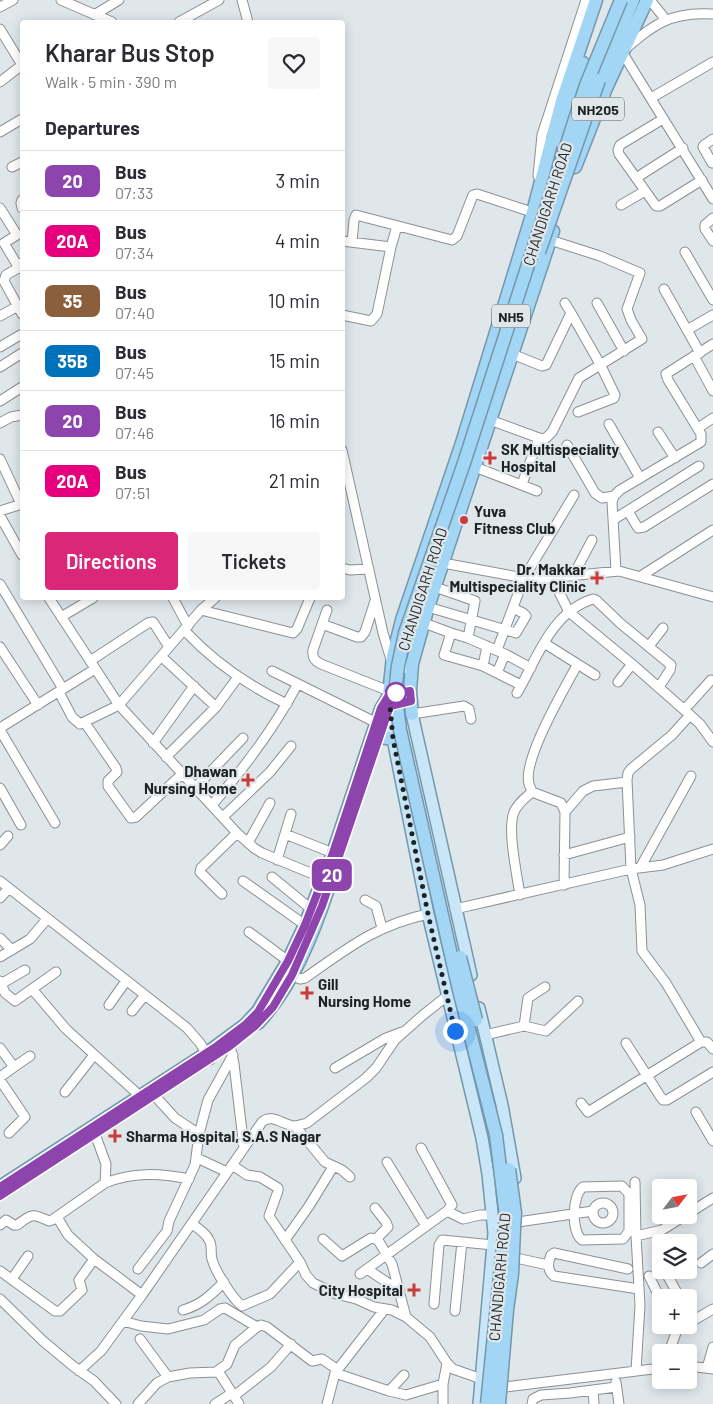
<!DOCTYPE html>
<meta charset="utf-8">
<style>
:root{--surface:#fff;--page:#f7f7f7;--text:#2b2b33;--muted:#7c7c81;--line:#e1e1e2;--accent:#db2777}
body{margin:0;font-family:Barlow,sans-serif;background:var(--page);color:var(--text);height:100vh;display:flex;flex-direction:column;font-size:19px;white-space:nowrap}
*{box-sizing:border-box;margin:0}
p{font-size:16px;color:var(--muted)}
.icon{flex:none;width:28px;height:28px;fill:none;stroke:currentColor;stroke-width:2;stroke-linecap:round;stroke-linejoin:round}
.map{position:relative;flex:1;overflow:hidden}
.sheet{position:absolute;left:20px;top:20px;width:325px;height:580px;display:flex;flex-direction:column;background:var(--surface);border-radius:5px;box-shadow:0 2px 12px #0003}
.sheet>*{flex:none}
.badge{padding:0 10px;border-radius:8px;font-size:18px;line-height:32px}
.needle{width:32px;rotate:58deg}
.fabs{position:absolute;left:652px;top:1179px;display:grid;gap:10px}
.fabs a{display:grid;place-items:center;width:45px;height:45px;border-radius:5px;background:var(--surface);box-shadow:0 2px 12px #0003;font-size:25px}
.you{position:absolute;width:25px;height:25px;margin:-12px;border:4px solid #fff;border-radius:50%;background:#1a73e8;box-shadow:0 0 0 8px #1a73e833}
.map>.badge{position:absolute;translate:-50% -50%;box-shadow:0 0 0 2px #fff}
h2{padding:0 25px;font-size:19px;line-height:45px}
.round{display:grid;place-items:center;flex:none;width:52px;height:52px;border-radius:5px;background:var(--page)}
.head{display:flex;align-items:center;justify-content:space-between;height:85px;padding:0 25px}
h1{font-size:24px;font-weight:600;line-height:38px}
.action{display:flex;gap:10px;margin-top:auto;padding:10px 25px}
.action a{flex:1;height:58px;border-radius:5px;background:var(--accent);color:#fff;font-size:20px;font-weight:600;line-height:58px;text-align:center}
.action a+a{background:var(--page);color:var(--text)}
ul{padding:0;list-style:none}
li{display:flex;align-items:center;gap:15px;height:60px;padding:0 25px;border-top:1px solid var(--line)}
li div{flex:1}
li b{display:block;font-size:19px}
li em{font-style:normal}
li .badge{min-width:55px;font-weight:700;text-align:center}
.map>svg:first-child{display:block}
</style>
<div class="map">
<svg width="713" height="1404" viewBox="0 0 713 1404">
<rect width="100%" height="100%" fill="#e0e7ea"/>
<g fill="none" stroke-linecap="round" stroke-linejoin="round">
<defs>
<path id="minor" d="M61,0l51,22
M242,0l6,22
M650,0l16,20
M0,7l13,-7
M713,14c-43,-3 -60,11 -91,38l91,147
M94,15l25,-15
M179,22l40,-22
M0,29l22,36
M0,82l22,-17
M651,98l62,-36
M663,119l-43,26 -2,5 1,4 37,52h4l42,-26
M0,132l22,-13
M712,163l-9,-16 1,-2 9,-6
M12,167l10,-5
M538,176l4,-41 44,-135
M636,178l47,-30
M22,200l-1,3 1,5
M621,205l24,-14
M0,208l17,27 -13,8 12,20 6,1
M713,218l-8,7v4l8,12
M342,241l49,6
M352,242l2,-22 2,-5 96,25 5,-4 16,-41 4,-1 61,20
M685,252l28,48
M22,266l-16,9 -2,6 18,33
M664,289l36,64
M565,303l6,10
M597,303l27,48
M342,315l29,6 6,-7 14,-67 6,-21
M0,316l18,-10
M687,330l26,-15
M0,347l22,-13
M512,354l30,12 4,-1 25,-52 29,51 15,31 -1,3 -36,14
M694,356l19,35
M0,367l22,-14
M0,401l22,-14
M490,420l49,18 6,1 7,-7 27,-54 63,-39 -11,-19 -4,-11 13,-36 -40,-17 -50,-16
M0,423l11,-6 11,-2
M609,424l31,54
M698,428l15,-10
M658,432l17,26
M567,445l28,48 7,5 12,-2
M342,450l41,183 9,30 20,8
M0,459l21,45
M475,467l62,24
M522,484l17,-46
M0,511l22,-7
M628,511l10,17 6,-1 69,-43
M0,516l22,39
M613,520l86,-54
M443,563l81,15h24l71,-7 94,26
M342,568l8,2 19,-1
M616,571l-4,-69 2,-6 6,-6 81,-48v-8l-33,-54 -2,-6 47,-30
M573,576l19,-36
M641,576l72,-46
M556,577l1,11 12,24 63,52 58,51 10,9 13,18
M0,584l63,105
M435,587l40,14 -7,37
M49,598l70,107 118,128 17,15 8,5 68,28
M173,598l15,28
M428,607l88,26 10,-17 -3,-3 -10,-5
M201,610l14,-12
M327,610l-14,40c-1,7 1,11 8,14l68,27
M61,617l32,-19
M424,623l27,10 -7,22 39,11 14,7 8,-19 -37,-16 -17,-5
M322,624l35,13h4l4,-5 10,-31
M184,630c30,32 64,56 103,74
M544,643l51,32
M649,646l14,-18
M0,647l38,58
M497,650l27,-72 50,-83
M505,654l26,14
M162,657l54,50
M90,661l58,-38 5,-1 2,3 14,22
M483,666l4,-20
M272,671l105,52
M497,673l24,12
M618,682l14,-18
M59,692l13,25 8,7 39,-19 82,-95 92,23 4,-4 13,-31
M517,693c20,-34 34,-81 76,-94l3,1 24,23 51,42 -1,5 -11,17
M684,710l27,-30
M412,714l52,-8 5,3 2,10
M690,715l-18,20 -41,34 -3,4 -1,7 4,89 9,36 2,46 24,32 35,59
M85,723l31,45 1,4 -9,9v5l23,32 5,-1 46,-43
M0,728l95,-59
M0,730l55,93
M153,743l41,-57
M166,757l50,-50 22,-30
M0,788l21,37
M195,788l48,-50
M212,805c33,-38 62,-76 85,-120
M565,812l18,-21 10,-5 34,-4
M223,817l47,-45 21,-26
M285,834l48,19
M248,843l22,-40
M0,845l8,-9
M564,855l66,-18
M277,860l14,-46
M640,868l51,-92
M272,877l39,32
M0,881l187,147 13,15 10,17
M243,881l62,44
M564,885l1,-73 -4,-9 -29,-11c-1,-3 -2,-5 -3,-8 -7,-24 36,-96 48,-119
M222,894l-22,-22 1,-4 36,-35
M520,895c-3,-20 -13,-66 -6,-83 4,-9 11,-14 18,-20
M0,898l9,-10
M365,900l11,6 6,22
M455,909l176,-40 32,-4 50,-16
M249,932l39,29
M0,938l12,12
M0,957l30,-18 17,-20
M292,975l8,4 5,-1c43,-30 71,-53 123,-64
M0,981l5,12 10,8 41,-29
M1,984l24,-14
M32,989l34,40 74,67
M109,1005l17,-24
M132,1011l13,-16
M524,1026l22,5 32,-30
M485,1035l39,-9 4,-28 17,-11
M226,1039l4,7 4,18 10,84
M626,1043l34,53 3,4h4l46,-28
M0,1048l14,19 -14,10
M14,1067l16,-11
M335,1068l49,-29 18,-7
M0,1080l25,37 -16,16
M65,1092l29,-37
M154,1095l21,23 24,16
M581,1103l7,9 113,-70h6l6,7
M696,1112l17,29
M295,1126l30,36 17,8 8,7
M95,1134l11,30 -1,19c28,-11 54,-10 84,-4
M197,1158l30,14
M387,1162l39,64
M232,1165l15,10 13,2 18,11v3l-9,25 31,46 6,13 7,8 23,11 20,5 18,8 18,3 14,7 24,20 17,26 6,6 52,18 156,-19
M635,1182l1,54
M622,1186l7,8v37l-6,8 -41,1c-11,-9 -10,-45 1,-53z
M593 1213a10 10 0 1 1 20 0a10 10 0 1 1-20 0Z
M375,1208l11,14 2,5 -12,12
M447,1211l16,8 17,-4h12
M689,1213l24,-15
M518,1222l75,-11
M192,1224c6,4 14,9 17,16 4,6 1,13 3,19 3,12 20,39 30,47l28,-12 30,-32
M0,1225l6,-5 8,5h3c15,-11 15,-12 32,-4l3,-1 53,-37
M323,1239l19,17 29,-18 7,2 14,24 14,53
M285,1240l24,-34 24,-39
M516,1258l32,7
M94,1259l48,36
M701,1263l12,-9
M138,1269l29,-38 2,-10 26,-56 4,-31 9,-34 25,-45
M367,1269l33,22
M628,1269l-74,-16 -3,2c-3,7 -4,16 3,21l85,13
M0,1271l55,40h5l22,-21 -3,-10 15,-21 -26,-24 -11,-18
M666,1273l14,25
M360,1274l87,-63 5,-6 -31,-57
M649,1276l12,24
M12,1279l16,-23
M0,1299l43,42 30,25 21,15 22,23
M434,1304l5,-59 3,-5 51,5
M183,1310c18,-5 28,-15 41,-28
M455,1311l7,-69
M123,1321l18,5 27,3 36,-9 16,-11 5,-1 32,19 4,-2 6,2 45,34 10,-2 16,11
M689,1323l24,-14
M140,1339l28,38 22,-4 26,-1 11,-8 8,-19 22,-18
M669,1352l8,-22 9,-5
M689,1366l24,3
M707,1368l6,-21
M79,1371l22,-20 41,-56 120,-173c10,-9 21,3 32,4 5,0 9,-2 13,-3l59,-45 10,-10 19,-28 28,-25 24,-19
M218,1371l21,33
M636,1371l4,-66 -4,-69 26,-6 24,-15
M335,1373l54,18
M404,1375l-15,16 17,4 37,-11
M616,1382l3,22
M593,1390l1,14
M234,1396l37,-29 20,-23
M138,1404l19,-21 11,-6
M215,1404l17,-11
M327,1404l8,-31 49,-63
M443,1404v-20l4,-21
M532,1404l1,-5 8,-4 29,-2 46,-6"/>
<path id="major" d="M390,706l3,33 35,175 54,224 6,36 6,59 -15,171
M412,714l59,261
M479,1008l23,97 13,73"/>
<path id="highway" d="M599,80l34,-80
M562,143l21,-80
M575,167l31,-79 41,-88
M390,706l-1,-11 4,-39 9,-36 60,-177 71,-231 29,-111 34,-101
M412,714l-2,-23 2,-27 16,-57 125,-376
M380,737l13,2
M258,1023c34,-37 54,-86 70,-134
M0,1187l207,-134 38,-28 13,-14 30,-50 17,-36 28,-72 48,-144 9,-15"/>
</defs>
<use href="#minor" stroke="#8b9094" stroke-width="11"/>
<use href="#major" stroke="#7597ab" stroke-width="14"/>
<use href="#highway" stroke="#7597ab" stroke-width="15"/>
<use href="#minor" stroke="#fff" stroke-width="9"/>
<use href="#major" stroke="#c8e6f8" stroke-width="11"/>
<use href="#highway" stroke="#a3d6f4" stroke-width="12"/>
<defs>
<path id="highway-bridge" d="M539,252l60,-172
M460,957l16,63
M487,1404l19,-188 -10,-81 -37,-145 -59,-260 -5,-38 3,-26 7,-33 59,-170 122,-378 35,-85
M499,1404l8,-94 5,-36 2,-45 1,-16 -6,-44"/>
</defs>
<use href="#highway-bridge" stroke="#7597ab" stroke-width="15" stroke-linecap="butt"/>
<use href="#highway-bridge" stroke="#a3d6f4" stroke-width="12"/>
</g>
<g fill="none" stroke-linecap="round" stroke-linejoin="round">
<defs>
<path id="line" d="M0,1187l217,-141 28,-21 13,-13 30,-51 17,-36 28,-72 48,-145 8,-13 21,-4 1,10 -21,5 -68,200 -30,69 -19,32 -18,19 -25,20 -230,150"/>
</defs>
<use href="#line" stroke="#fff" stroke-width="11"/>
<use href="#line" stroke="#8e44ad" stroke-width="8"/>
<path stroke="#1f2223" stroke-width="5" stroke-dasharray="0 9" d="M396,693l-6,13 3,33 35,175 27,117"/>
</g>
<g fill="#ca3b3b" stroke="#e0e7ea" stroke-width="2">
<path d="M487.5 450.5h5v5h5v5h-5v5h-5v-5h-5v-5h5z"/>
<circle cx="464" cy="520" r="5"/>
<path d="M594.5 570.5h5v5h5v5h-5v5h-5v-5h-5v-5h5z"/>
<path d="M245.5 772.5h5v5h5v5h-5v5h-5v-5h-5v-5h5z"/>
<path d="M304.5 985.5h5v5h5v5h-5v5h-5v-5h-5v-5h5z"/>
<path d="M112.5 1128.5h5v5h5v5h-5v5h-5v-5h-5v-5h5z"/>
<path d="M411.5 1282.5h5v5h5v5h-5v5h-5v-5h-5v-5h5z"/>
</g>
<circle fill="#fff" stroke="#8e44ad" stroke-width="2.5" cx="396" cy="693" r="10"/>
<g text-anchor="middle" dominant-baseline="central" stroke-width="4.5" stroke-linejoin="round" paint-order="stroke">
<g fill="#e0e7ea" stroke="#595d5f" stroke-width="1">
<rect x="572" y="97.5" width="52" height="23" rx="4"/>
<rect x="492" y="304.5" width="38" height="23" rx="4"/>
</g>
<g font-size="14" font-weight="bold" fill="#1f2223">
<text x="598" y="109">NH205</text>
<text x="511" y="316">NH5</text>
</g>
<g font-size="15" fill="#1f2223" stroke="#e0e7ea">
<text transform="translate(547 204) rotate(-72)">CHANDIGARH ROAD</text>
<text transform="translate(422 589) rotate(-72)">CHANDIGARH ROAD</text>
<text transform="translate(499 1277) rotate(-85)">CHANDIGARH ROAD</text>
</g>
<g font-size="15" font-weight="bold" fill="#1f2223" stroke="#e0e7ea" text-anchor="start">
<text x="501" y="449">SK Multispeciality<tspan x="501" dy="17">Hospital</tspan></text>
<text x="474" y="511">Yuva<tspan x="474" dy="17">Fitness Club</tspan></text>
<text x="586" y="569" text-anchor="end">Dr. Makkar<tspan x="586" dy="17">Multispeciality Clinic</tspan></text>
<text x="237" y="771" text-anchor="end">Dhawan<tspan x="237" dy="17">Nursing Home</tspan></text>
<text x="318" y="984">Gill<tspan x="318" dy="17">Nursing Home</tspan></text>
<text x="126" y="1136">Sharma Hospital, S.A.S Nagar</text>
<text x="403" y="1290" text-anchor="end">City Hospital</text>
</g>
</g>
</svg>
<div class="fabs">
<a><svg class="needle" viewBox="-14 -14 28 28"><path d="M0-13l5 13h-10z" fill="#e53935"/><path d="M0 13l5-13h-10z" fill="#7c7c81"/></svg></a>
<a><svg class="icon" aria-label="layers" viewBox="0 0 24 24"><path d="M12 4l9 5-9 5-9-5zM3 14l9 5 9-5"/></svg></a>
<a>+</a>
<a>−</a>
</div>
<div class="you" style="left:455px;top:1031px"></div>
<b class="badge" style="left:332px;top:875px;background:#8e44ad;color:#fff">20</b>
<section class="sheet">
<div class="head"><div><h1>Kharar Bus Stop</h1><p>Walk · 5 min · 390 m</p></div><a class="round"><svg class="icon" aria-label="heart" viewBox="0 0 24 24"><path d="M12 20l-8-8c-3-5 5-10 8-4 3-6 11-1 8 4z"/></svg></a></div>
<h2>Departures</h2>
<ul>
<li><span class="badge" style="background:#8e44ad;color:#fff">20</span><div><b>Bus</b><p>07:33</p></div><em>3 min</em></li>
<li><span class="badge" style="background:#e6007e;color:#fff">20A</span><div><b>Bus</b><p>07:34</p></div><em>4 min</em></li>
<li><span class="badge" style="background:#8b5e3c;color:#fff">35</span><div><b>Bus</b><p>07:40</p></div><em>10 min</em></li>
<li><span class="badge" style="background:#0072bc;color:#fff">35B</span><div><b>Bus</b><p>07:45</p></div><em>15 min</em></li>
<li><span class="badge" style="background:#8e44ad;color:#fff">20</span><div><b>Bus</b><p>07:46</p></div><em>16 min</em></li>
<li><span class="badge" style="background:#e6007e;color:#fff">20A</span><div><b>Bus</b><p>07:51</p></div><em>21 min</em></li>
</ul>
<div class="action"><a>Directions</a><a>Tickets</a></div>
</section>
</div>
